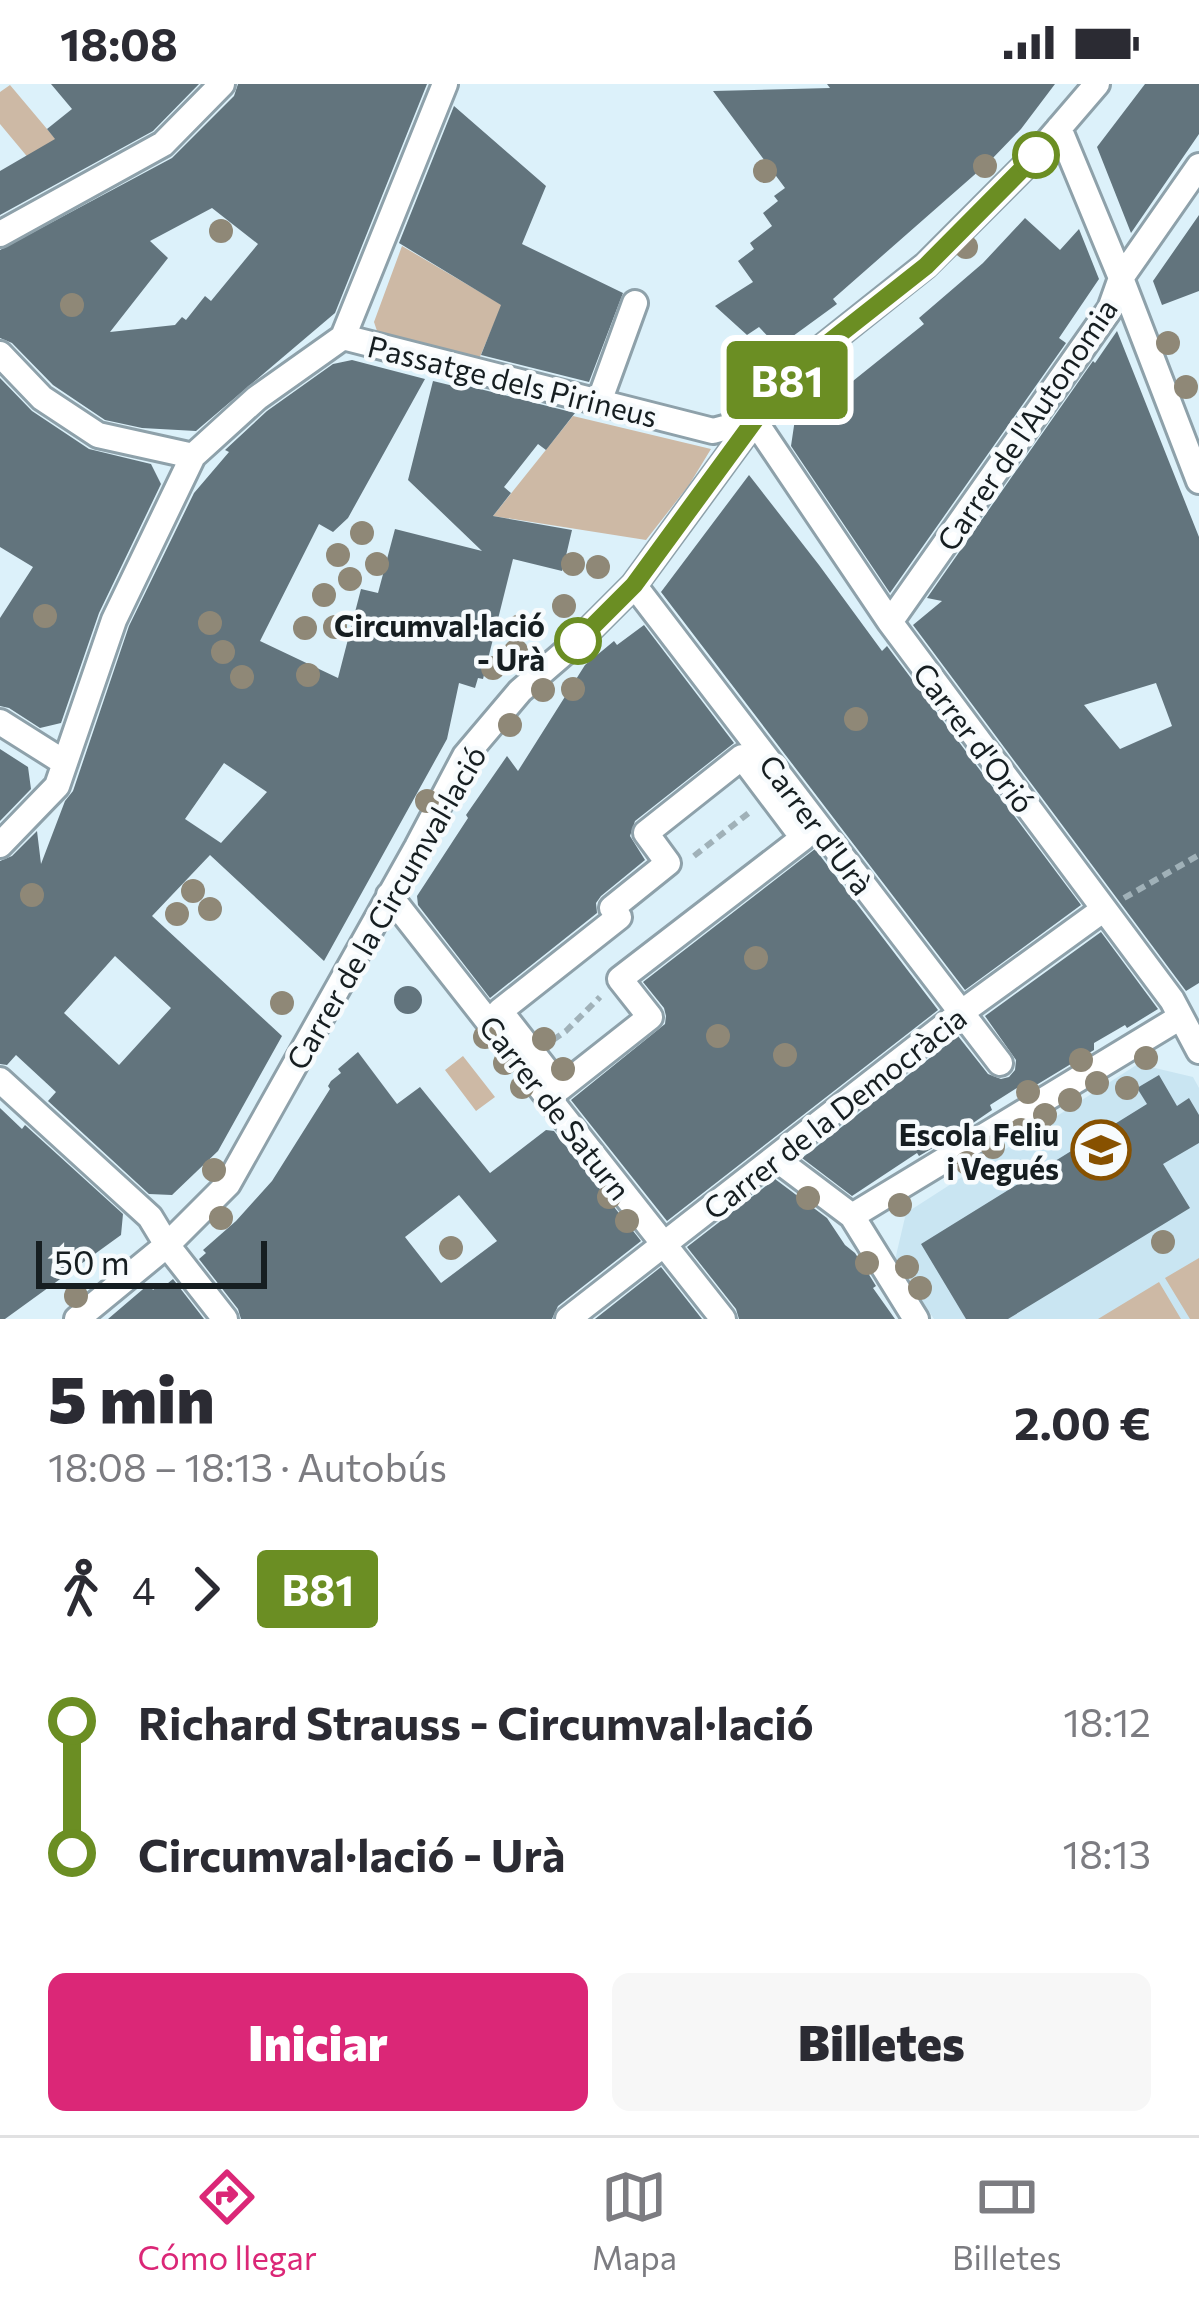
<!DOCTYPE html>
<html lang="es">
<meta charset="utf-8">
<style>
:root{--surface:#fff;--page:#f7f7f7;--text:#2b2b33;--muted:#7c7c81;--line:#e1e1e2;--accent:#db2777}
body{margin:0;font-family:Commissioner,sans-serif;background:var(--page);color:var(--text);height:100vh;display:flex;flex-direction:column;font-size:45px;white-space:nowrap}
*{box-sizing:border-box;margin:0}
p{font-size:39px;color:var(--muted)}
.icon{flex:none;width:66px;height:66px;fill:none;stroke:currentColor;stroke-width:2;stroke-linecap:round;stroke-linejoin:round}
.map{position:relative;height:1235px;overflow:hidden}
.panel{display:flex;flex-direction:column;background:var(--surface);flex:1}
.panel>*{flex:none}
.badge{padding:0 24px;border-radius:9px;font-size:42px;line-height:78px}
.scale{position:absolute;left:36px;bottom:30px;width:231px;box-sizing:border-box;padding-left:12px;border:6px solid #161e21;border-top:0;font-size:33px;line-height:42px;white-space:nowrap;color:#161e21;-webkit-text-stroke:9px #f7fbfd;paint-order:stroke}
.map>.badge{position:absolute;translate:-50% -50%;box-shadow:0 0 0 6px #fff}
.legs{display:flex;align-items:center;gap:18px;height:132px;padding:0 48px;font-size:39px}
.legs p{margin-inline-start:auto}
.overview{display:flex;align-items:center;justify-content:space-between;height:204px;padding:0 48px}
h1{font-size:66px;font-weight:800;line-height:90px}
.cta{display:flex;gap:24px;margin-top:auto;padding:24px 48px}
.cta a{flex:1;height:138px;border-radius:18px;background:var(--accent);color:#fff;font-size:48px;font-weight:800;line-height:138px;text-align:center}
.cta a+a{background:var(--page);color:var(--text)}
ul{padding:0 48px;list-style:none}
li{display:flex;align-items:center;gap:42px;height:132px;font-size:45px}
li i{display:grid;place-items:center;width:18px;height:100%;margin:0 15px;background:currentColor}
li i::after{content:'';width:30px;height:30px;margin:-15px;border:9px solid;border-radius:50%;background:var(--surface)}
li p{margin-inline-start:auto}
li:first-child i{background:linear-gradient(#0000 50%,currentColor 0)}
li:last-child i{background:linear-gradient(currentColor 50%,#0000 0)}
.status{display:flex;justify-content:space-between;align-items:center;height:84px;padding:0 60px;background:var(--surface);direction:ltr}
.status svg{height:33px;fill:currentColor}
.dock{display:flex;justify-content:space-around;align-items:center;height:168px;border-top:3px solid var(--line);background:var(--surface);font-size:33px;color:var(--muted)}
.dock a{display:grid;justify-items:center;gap:6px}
.dock .active{color:var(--accent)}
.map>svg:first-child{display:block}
</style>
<div class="status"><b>18:08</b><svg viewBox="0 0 49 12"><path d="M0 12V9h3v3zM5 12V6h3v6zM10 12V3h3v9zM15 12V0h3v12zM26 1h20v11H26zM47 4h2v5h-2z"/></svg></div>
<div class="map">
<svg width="1199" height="1235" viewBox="0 0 1199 1235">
<rect width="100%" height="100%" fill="#dcf1fa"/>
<path fill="#c9e5f2" d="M1138,980l55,13 6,11v231h-265l-39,-59 11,-47z"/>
<path fill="#cdb9a5" d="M10,1l69,82 -29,17 -50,-60v-32z
M402,162l100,59 -23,54 -101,-25 -4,-12z
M573,332l138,33 -22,36 -43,55 -153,-24z
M463,972l32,41 -19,14 -31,-41z
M1199,1174v61h-9l-25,-41z
M1159,1198l22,37h-83z"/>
<path fill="#62747d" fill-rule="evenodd" d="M51,0h148l-46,47 -153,84v-44l55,-32 -8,-10 25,-20z
M238,0h189l-92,229 -139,118 -54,-3 -37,-8 -52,-35 -41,-42 -12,-5v-88l172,-92 62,-62zM212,124l46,36 -47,57 -6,-5 -19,24 -4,-3 -7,8 -65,7 58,-74 -18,-17z
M827,0h228l-34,45 -32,33 -156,137 4,5 -59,43 -19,-20 -12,8 -32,-29 38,-24 -15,-21 16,-12 -4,-6 22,-17 -9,-13 15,-12 -4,-5 11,-8 -72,-97 117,-3z
M1145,0h54v50l-68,99 -34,-86z
M454,22l92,80 -24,58 101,49 -34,89 -108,-27 20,-50 -102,-62z
M1199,131v76l-37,14 -9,-24z
M1025,134l35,32 19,-21 20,50 -40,59 7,5 -176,250 -99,-147 4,-27 24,-19 4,5 101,-81 -5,-6 64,-55z
M1117,247l82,206v446l-13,8 -273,-366 29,-24 -15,-3 166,-237 2,2zM1156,599l16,43 -52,23 -36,-44z
M352,276l73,19 -77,139 -15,14 -14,-8 -59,117 78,37 23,-89 17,4 17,-64 87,22 -74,-71 25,-99 33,8 2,-3 107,27 -29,37 -8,-6 -34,43 7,6 -18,23 79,14 -7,30 -3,11 -49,-12 -30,120 -5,-1 -3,10 -16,-5 -12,56 -123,222 -114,-106 -58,61 130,120 -64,115 -46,44 -23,-1 -101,-93 8,-9 -40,-37 -9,10 -7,-1v-203l12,-5 25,-25 4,33 24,-63 8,-10 56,-165 65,-133 35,-41 -4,-2 42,-39 66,-47zM224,679l43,29 -46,51 -36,-24zM115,872l56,52 -52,57 -55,-52z
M0,294l32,33 57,38 62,15 10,20 -62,129 -38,110 -21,5 -31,-20 -9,-2v-88l33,-51 -33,-20z
M749,391l70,90 63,86 5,-5 194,259 -116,85 -304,-398z
M644,541l90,118 -99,78 -5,15 15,24 -44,36 -5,7 1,10 -107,85 -72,-93 -1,-9 51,-78 -2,-3 41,-59 11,15 67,-106 29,-24 3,4z
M0,665l28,18 3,22 -31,32z
M815,765l123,161 -271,211 -96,-121 94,-76 1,-8 -2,-8 -21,-26z
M1101,848l57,77 -31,19 -2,-3 -31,18v7l-61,37 -5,-6 -38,24 2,5 -32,22 -41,24 -2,-3 -65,43 -50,-38 156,-122 30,38 13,5 8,-2 6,-7 1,-10 -31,-44z
M394 916a14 14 0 1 1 28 0a14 14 0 1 1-28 0Z
M358,968l39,52 23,-17 70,86 56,-43 8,1 87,110 -83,65 -6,13h-311l-3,-10 -39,-50 7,-6 -3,-3 33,-29 36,-40 58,-92 -2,-3 3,-5 10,-8 -3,-4zM459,1111l38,46 -56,42 -36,-46z
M1159,991l18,31 12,-8 10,17v28l-36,21 27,44 -182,111h-42l-45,-75 226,-140 -10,-16z
M0,1024l22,21 3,-4 98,89 -2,21 -116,84h-5z
M775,1095l52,39 18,27 10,8 13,20 8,13 -3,2 22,31h-156l-3,-10 -49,-62z
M661,1183l41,52h-107z
M173,1195l31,40h-96l41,-35 4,6 7,-6 2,4z"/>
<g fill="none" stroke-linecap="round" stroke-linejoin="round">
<defs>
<path id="street" d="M1059,44l62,150 78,203
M0,150l163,-90 59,-60
M343,253l370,94 41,-11
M0,270l42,44 56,37 95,21
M599,318l36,-99
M754,336l136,202 282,378 27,51
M634,501l366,478
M890,538l220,-313 11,-31 78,-112
M0,638l65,41
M742,673l61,81 -183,141 30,38 -90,71 -60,-77 119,-94 -7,-9 56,-45 -22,-30z
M0,761l57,-59 57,-166 79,-164 64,-58 86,-61 102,-253
M389,811l113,144
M0,996l150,137 17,28 58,74
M535,997l188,238
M775,1074l77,58 64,103
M852,1132l327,-198
M77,1235l90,-74 61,-61 189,-337 48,-91 55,-65 58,-50 56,-56 142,-194 32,-32 118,-94 110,-110 61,-71
M568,1235l394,-307 142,-103"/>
</defs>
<use href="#street" stroke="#8ea1aa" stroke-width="30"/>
<path stroke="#a0b1b8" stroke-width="6" stroke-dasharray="9 6" stroke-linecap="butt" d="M694,772l56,-44
M1124,814l75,-43
M553,956l13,-9 34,-34"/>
<use href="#street" stroke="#fff" stroke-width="24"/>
</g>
<g fill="#8f8877">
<circle cx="985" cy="82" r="12"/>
<circle cx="765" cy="87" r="12"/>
<circle cx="221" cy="147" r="12"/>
<circle cx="966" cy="163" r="12"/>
<circle cx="72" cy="221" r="12"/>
<circle cx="1168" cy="259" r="12"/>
<circle cx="1186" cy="303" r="12"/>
<circle cx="362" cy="449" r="12"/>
<circle cx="338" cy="471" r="12"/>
<circle cx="377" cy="480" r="12"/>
<circle cx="573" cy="480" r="12"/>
<circle cx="598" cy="483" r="12"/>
<circle cx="350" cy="495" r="12"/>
<circle cx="324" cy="511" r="12"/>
<circle cx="564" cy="522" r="12"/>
<circle cx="45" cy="532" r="12"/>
<circle cx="210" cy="539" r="12"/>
<circle cx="520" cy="542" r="12"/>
<circle cx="335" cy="543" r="12"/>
<circle cx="305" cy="544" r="12"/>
<circle cx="516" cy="567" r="12"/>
<circle cx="223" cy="568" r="12"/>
<circle cx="493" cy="584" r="12"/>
<circle cx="308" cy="591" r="12"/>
<circle cx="242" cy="593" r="12"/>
<circle cx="573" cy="605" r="12"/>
<circle cx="543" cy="606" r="12"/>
<circle cx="856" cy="635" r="12"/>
<circle cx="510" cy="641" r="12"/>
<circle cx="427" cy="717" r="12"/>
<circle cx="193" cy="807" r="12"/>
<circle cx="32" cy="811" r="12"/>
<circle cx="210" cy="825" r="12"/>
<circle cx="177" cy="830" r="12"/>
<circle cx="756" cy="874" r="12"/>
<circle cx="282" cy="919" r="12"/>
<circle cx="718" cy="952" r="12"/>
<circle cx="485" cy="953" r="12"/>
<circle cx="544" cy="955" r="12"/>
<circle cx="785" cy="971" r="12"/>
<circle cx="1146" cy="974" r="12"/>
<circle cx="1081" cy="976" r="12"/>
<circle cx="505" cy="979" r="12"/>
<circle cx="563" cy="985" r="12"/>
<circle cx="1097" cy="999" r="12"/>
<circle cx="522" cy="1003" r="12"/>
<circle cx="1127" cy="1004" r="12"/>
<circle cx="1028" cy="1008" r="12"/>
<circle cx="1070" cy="1016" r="12"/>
<circle cx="1045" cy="1031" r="12"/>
<circle cx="1021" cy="1046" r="12"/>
<circle cx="993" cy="1063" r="12"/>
<circle cx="967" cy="1079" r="12"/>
<circle cx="214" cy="1086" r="12"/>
<circle cx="609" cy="1113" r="12"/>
<circle cx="808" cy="1114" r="12"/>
<circle cx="900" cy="1121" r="12"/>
<circle cx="221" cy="1134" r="12"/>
<circle cx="627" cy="1137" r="12"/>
<circle cx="1163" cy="1158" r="12"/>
<circle cx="451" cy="1164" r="12"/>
<circle cx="867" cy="1179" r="12"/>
<circle cx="907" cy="1183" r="12"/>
<circle cx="920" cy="1204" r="12"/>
<circle cx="76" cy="1212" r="12"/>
</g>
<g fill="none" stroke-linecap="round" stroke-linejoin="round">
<defs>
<path id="line-1" d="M578,557l56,-56 142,-194 32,-32 118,-93 110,-111"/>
</defs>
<use href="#line-1" stroke="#fff" stroke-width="27"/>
<use href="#line-1" stroke="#6b8e23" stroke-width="18"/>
</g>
<defs>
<symbol id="school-ring" viewBox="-11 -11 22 22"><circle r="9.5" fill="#f7fbfd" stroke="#875100" stroke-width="1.5"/><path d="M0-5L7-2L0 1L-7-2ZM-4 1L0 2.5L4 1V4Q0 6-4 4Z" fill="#875100"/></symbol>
</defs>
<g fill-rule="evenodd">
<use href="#school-ring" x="1068" y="1033" width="66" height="66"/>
</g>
<g fill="#fff" stroke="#6b8e23" stroke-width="6">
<circle cx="1036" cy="71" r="21"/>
<circle cx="578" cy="557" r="21"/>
</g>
<g text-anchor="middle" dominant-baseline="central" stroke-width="9" stroke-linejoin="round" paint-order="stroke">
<g font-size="30" fill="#161e21" stroke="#f7fbfd">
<text transform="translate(513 296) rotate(14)">Passatge dels Pirineus</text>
<text transform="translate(1026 340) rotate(-56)">Carrer de l'Autonomia</text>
<text transform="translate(975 653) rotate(53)">Carrer d'Orió</text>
<text transform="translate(817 740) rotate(53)">Carrer d'Urà</text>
<text transform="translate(385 823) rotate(-60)">Carrer de la Circumval·lació</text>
<text transform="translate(556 1023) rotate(52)">Carrer de Saturn</text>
<text transform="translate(834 1028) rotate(-38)">Carrer de la Democràcia</text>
</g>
<g font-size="30" font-weight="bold" fill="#161e21" stroke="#f7fbfd" text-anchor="end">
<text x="545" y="540">Circumval·lació<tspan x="545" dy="34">- Urà</tspan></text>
</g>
<g font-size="30" font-weight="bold" fill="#161e21" stroke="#f7fbfd" text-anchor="end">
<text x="1059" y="1049">Escola Feliu<tspan x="1059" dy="34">i Vegués</tspan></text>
</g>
</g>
</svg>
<div class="scale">50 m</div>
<b class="badge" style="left:787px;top:296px;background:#6b8e23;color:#fff">B81</b>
</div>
<section class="panel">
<div class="overview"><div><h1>5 min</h1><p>18:08 – 18:13 · Autobús</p></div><b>2.00 €</b></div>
<div class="legs"><svg class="icon" aria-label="walk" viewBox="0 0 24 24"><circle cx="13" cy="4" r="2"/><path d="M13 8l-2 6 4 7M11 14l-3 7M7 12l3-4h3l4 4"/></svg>4<svg class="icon" aria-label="forward" viewBox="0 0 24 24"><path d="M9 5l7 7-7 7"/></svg><b class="badge" style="background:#6b8e23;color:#fff">B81</b></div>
<ul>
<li><i style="color:#6b8e23"></i><b>Richard Strauss - Circumval·lació</b><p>18:12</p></li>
<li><i style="color:#6b8e23"></i><b>Circumval·lació - Urà</b><p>18:13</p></li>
</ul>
<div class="cta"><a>Iniciar</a><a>Billetes</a></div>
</section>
<nav class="dock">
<a class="active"><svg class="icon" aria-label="directions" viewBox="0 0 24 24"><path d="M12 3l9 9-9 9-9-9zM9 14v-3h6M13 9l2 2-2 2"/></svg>Cómo llegar</a>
<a><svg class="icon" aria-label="map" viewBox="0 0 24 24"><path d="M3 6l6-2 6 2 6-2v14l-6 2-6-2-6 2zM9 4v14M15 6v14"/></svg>Mapa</a>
<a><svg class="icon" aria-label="tickets" viewBox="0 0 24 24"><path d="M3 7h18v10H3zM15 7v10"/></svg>Billetes</a>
</nav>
